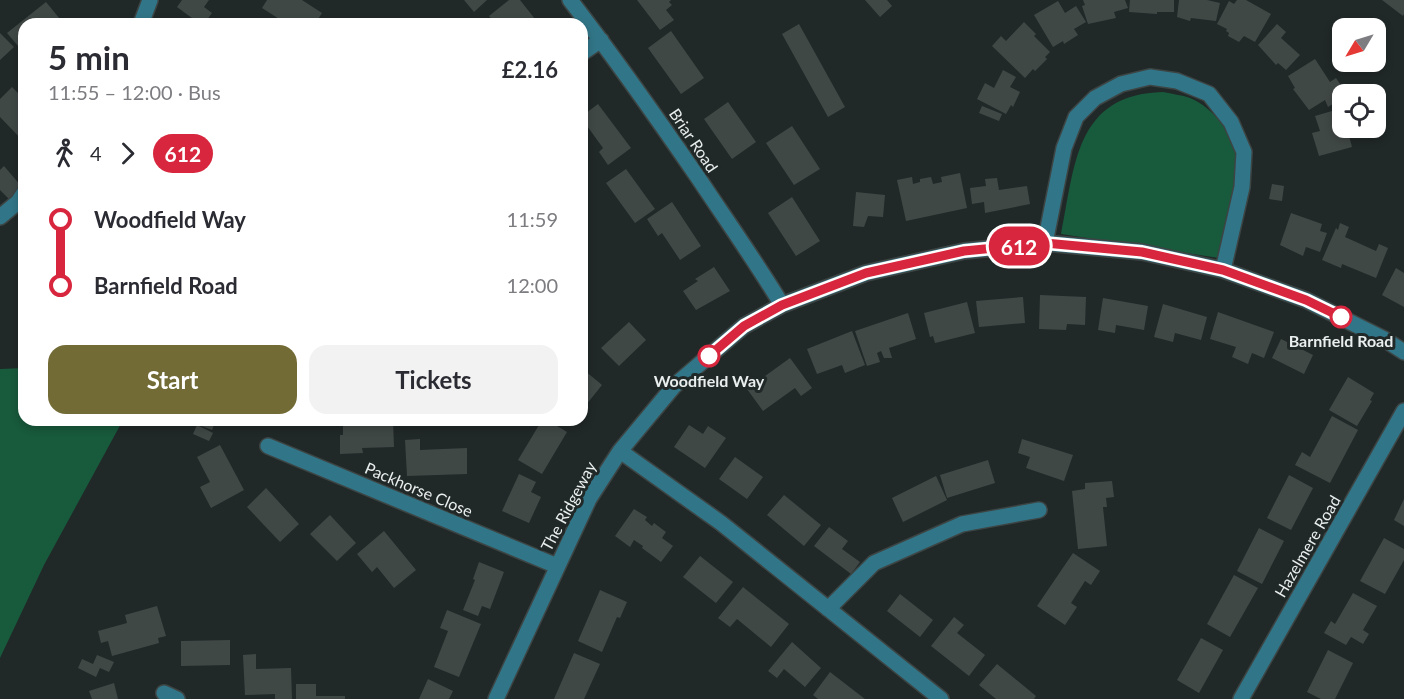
<!DOCTYPE html>
<meta charset="utf-8">
<style>
:root{--surface:#fff;--page:#f2f2f3;--text:#2b2b33;--muted:#7c7c81;--accent:#736b36}
body{margin:0;font-family:Lato,sans-serif;background:var(--page);color:var(--text);height:100vh;display:flex;flex-direction:column;font-size:22px;white-space:nowrap}
*{box-sizing:border-box;margin:0}
p{font-size:20px;color:var(--muted)}
.icon{flex:none;width:33px;height:33px;fill:none;stroke:currentColor;stroke-width:2;stroke-linecap:round;stroke-linejoin:round}
.map{position:relative;flex:1;overflow:hidden}
.panel{position:absolute;left:18px;top:18px;width:570px;height:408px;display:flex;flex-direction:column;background:var(--surface);border-radius:18px;box-shadow:0 3px 9px #0003}
.panel>*{flex:none}
.badge{padding:0 12px;border-radius:20px;font-size:21px;line-height:39px}
.needle{width:39px;rotate:232deg}
.controls{position:absolute;left:1332px;top:18px;display:grid;gap:12px}
.controls a{display:grid;place-items:center;width:54px;height:54px;border-radius:12px;background:var(--surface);box-shadow:0 3px 9px #0003;font-size:30px}
.map>.badge{position:absolute;translate:-50% -50%;box-shadow:0 0 0 3px #fff}
.legs{display:flex;align-items:center;gap:9px;height:66px;padding:0 30px;font-size:20px}
.legs p{margin-inline-start:auto}
.head{display:flex;align-items:center;justify-content:space-between;height:102px;padding:0 30px}
h1{font-size:33px;font-weight:700;line-height:45px}
.cta{display:flex;gap:12px;margin-top:auto;padding:12px 30px}
.cta a{flex:1;height:69px;border-radius:18px;background:var(--accent);color:#fff;font-size:24px;font-weight:700;line-height:69px;text-align:center}
.cta a+a{background:var(--page);color:var(--text)}
ul{padding:0 30px;list-style:none}
li{display:flex;align-items:center;gap:21px;height:66px;font-size:22px}
li i{display:grid;place-items:center;width:9px;height:100%;margin:0 8px;background:currentColor}
li i::after{content:'';width:15px;height:15px;margin:-8px;border:4px solid;border-radius:50%;background:var(--surface)}
li p{margin-inline-start:auto}
li:first-child i{background:linear-gradient(#0000 50%,currentColor 0)}
li:last-child i{background:linear-gradient(currentColor 50%,#0000 0)}
.map>svg:first-child{display:block}
</style>
<div class="map">
<svg width="1404" height="699" viewBox="0 0 1404 699">
<rect width="100%" height="100%" fill="#212828"/>
<path fill="#185a3c" d="M1163,92c9,2 19,3 27,6 12,5 21,13 29,22 35,39 11,94 0,138l-158,-24c14,-68 14,-140 102,-142z
M24,368v52h99l-79,145 -44,93v-289z"/>
<path fill="#404846" d="M182,0h27l-5,7 8,6 -8,11h-4l-23,-17z
M267,0h35l20,13 -7,11h-28l-25,-16z
M464,0h23l-13,12z
M509,0h11l19,24h-44l-6,-8z
M637,0h34l-2,2 3,3 -6,5 8,10 -14,10z
M865,0h22l5,6 -12,11z
M1083,0h42l3,8 -14,4 2,6 -28,6 -6,-18 3,-1z
M1130,0h44v12h-17v2l-28,-2z
M1179,0h28l13,3 -4,18 -25,-3 -1,3 -13,-4z
M1237,0h9l25,14 -16,28 -11,-6 -5,6 -11,-6 1,-3 -3,-2 1,-2 -10,-5 12,-23 5,3z
M1382,0h22v14l-1,2z
M1058,1l7,12 11,-7 10,16 -12,7 4,6 -14,9 -1,-3 -10,6 -19,-32z
M46,2l18,22h-40v29l-17,-20z
M1024,22l12,12 -2,2 16,16 -5,5 2,2 -12,12 -2,-2 -8,9 -33,-32 9,-10 5,5z
M799,24l46,83 -17,10 -46,-83z
M1277,24l9,8 -5,6 19,17 -14,15 -8,-7 -2,2 -18,-20z
M671,31l33,47 -23,16 -33,-46z
M0,33l14,14 -14,13z
M1315,59l15,23 6,-4 11,16h-5v4l-14,9 -3,-7 -16,10 -16,-21 2,-1 -7,-12z
M1003,70l13,7 -6,10 10,5 -7,15 -2,-2 -5,9 -29,-15 8,-16 9,5z
M12,87l12,12v43l-24,-25v-18z
M728,102l28,40 -24,17 -28,-40z
M598,104l33,44 -23,17 -9,-13 4,-4 -21,-29v-3z
M982,106l20,8 -3,7 -20,-8z
M1342,108v11l-4,1 1,4 3,-1v5h14l-3,3 -5,1 4,15 -33,9 -7,-23 8,-2 -5,-15z
M792,126l28,43 -26,16 -28,-42z
M4,166l18,21 -13,12 -9,-9v-20z
M626,169l29,40 -20,14 -29,-40z
M960,173l7,35 -61,13 -9,-41 15,-3 1,7 7,-2v-3l11,-2 2,7 9,-2 -1,-5z
M997,178l2,12 28,-4 3,18 -45,9 -1,-11 -12,2 -2,-16 16,-2 -1,-7z
M1272,184l12,2 -2,15 -13,-2z
M856,192l29,3 -2,22 -15,-1 -4,11 -11,-1z
M792,197l28,44 -24,15 -28,-43z
M672,202l29,44 -21,14 -18,-27 -4,3 -11,-17z
M1291,213l31,11 -2,7 7,2 -7,19 -14,-5 -3,9 -23,-11z
M1340,223l9,4 -4,10 31,14 3,-7 9,4 -12,30 -34,-14 -1,4 -19,-8 14,-32 2,2z
M714,267l16,24 -34,19 -13,-19 15,-10 -3,-2z
M1396,268l8,5v34l-22,-12z
M1040,295l46,2 -1,28 -18,-1 -1,6 -27,-1z
M1023,297l2,26 -46,4 -3,-26z
M1103,298l45,8 -4,24 -28,-5 -1,8 -17,-3z
M967,302l8,31 -40,10 -2,-7 -3,1 -6,-24z
M1163,304l44,13 -6,23 -26,-7 -2,9 -19,-5z
M1218,312l56,20 -10,26 -12,-5 -4,11 -16,-7 4,-10 -26,-8z
M908,313l8,26 -27,9 3,10h-8l-3,-7 -4,2 3,9 -13,4 -12,-35z
M629,322l17,18 -27,26 -18,-18z
M852,331l13,34 -20,8 -3,-8 -25,9 -10,-25z
M1281,339l32,16 -9,19 -32,-16z
M790,358l22,30 -11,8 -6,-8 -32,23 -16,-22z
M584,370l18,15 -20,25v-38z
M1348,377l26,16 -4,7 2,1 -15,25 -28,-16z
M1332,416l26,14 -28,53 -35,-18 7,-13 8,5z
M195,420h21l-4,10 -18,-7z
M343,420h50l1,27 -32,1 1,5 -23,1v-19h3z
M542,420h5l20,12 -25,42 -24,-14z
M197,425l16,8 -4,8 -16,-7z
M689,425l14,9 5,-8 18,12 -21,30 -31,-21z
M420,439v11l47,-2v26l-60,2 -2,-36z
M1022,439l51,16 -9,26 -38,-13 4,-11 -12,-4z
M220,445l24,45 -33,18 -11,-21 10,-5 -13,-25z
M735,457l28,20 -16,22 -28,-20z
M988,460l7,23 -48,15 -7,-23z
M519,474l17,8 -5,10 10,5 -12,26 -27,-12z
M1289,475l24,13 -22,42 -24,-12z
M936,476l11,24 -44,22 -11,-24z
M1112,481l2,16 -8,1 1,9h-4l4,39 -29,3 -6,-58 13,-2v-6z
M266,488l33,36 -19,18 -33,-35z
M784,495l37,30 -17,21 -37,-31z
M1404,499v27l-10,-6z
M634,509l13,8 -2,3 7,6 2,-3 12,9 -4,6 11,8 -12,16 -19,-14 1,-2 -9,-6 -4,7 -15,-11z
M330,515l26,28 -19,18 -27,-27z
M829,527l19,14 -6,8 18,13 -9,12 -37,-28z
M1259,528l25,13 -22,43 -25,-13z
M384,531l32,39 -22,18 -17,-21 -5,5 -15,-18z
M1384,538l20,11v11l-19,34 -25,-13z
M1073,553l27,18 -9,14 -6,-4 -14,22 6,4 -12,18 -28,-19z
M700,556l33,26 -17,21 -33,-26z
M479,562l25,10 -14,37 -8,-3 -4,10 -15,-6 12,-30 -2,-1z
M1234,575l24,13 -28,49 -23,-13z
M743,587l46,37 -18,23 -34,-28 -7,8 -12,-9z
M600,590l27,12 -7,16 -3,-1 -15,35 -24,-11z
M1353,593l24,13 -14,24 6,4 -6,10 -12,-7 -5,8 -22,-12 7,-12 4,3z
M900,594l33,26 -13,17 -33,-26z
M157,606l9,30 -8,2 1,5 -47,13 -4,-15 -7,2 -3,-12 29,-8 -2,-8z
M447,610l34,14 -22,53 -25,-10 14,-36 -8,-3z
M954,617l10,8 -7,8 28,22 -16,21 -38,-30z
M1201,638l22,12 -24,43 -22,-13z
M230,640v25l-49,1v-25z
M792,642l29,26 -16,19 -21,-18 -7,9 -9,-7z
M1328,650l25,13 -18,36h-14l-14,-7z
M574,653l26,11 -16,35h-30z
M256,654v15l35,-1 1,31h-17v-5l-30,1 -2,-40z
M97,655l17,7 -5,10 -9,-4 -4,9 -18,-9 4,-9 11,5z
M997,664l39,32 -2,3h-38l-17,-14z
M830,672l35,27h-47l-5,-4z
M428,679l25,12 -4,8h-30z
M114,683l4,16h-26l-3,-8z
M296,684h20v12h29v3h-49z"/>
<g fill="none" stroke-linecap="round" stroke-linejoin="round">
<defs>
<path id="street" d="M570,0c45,58 87,118 129,179 28,42 57,83 83,126
M141,24l9,-24
M582,53l19,-13
M0,217l18,-15 6,-9
M1045,243l19,-95 12,-31 19,-19 26,-14 29,-7 27,4 32,13 22,28 13,30 -2,35 -19,83
M268,446l289,120
M620,451l101,72 220,176
M828,609l46,-46 88,-39 77,-14
M164,693l13,6
M496,699l93,-200 31,-48 54,-65 70,-60 38,-21 84,-32 98,-22 81,-8 97,9 81,18 83,30 78,39 20,13
M1241,699l163,-288"/>
</defs>
<use href="#street" stroke="#3d4444" stroke-width="18"/>
<use href="#street" stroke="#317688" stroke-width="15"/>
</g>
<g fill="none" stroke-linecap="round" stroke-linejoin="round">
<defs>
<path id="line-1" d="M709,356l35,-30 38,-21 84,-32 98,-22 81,-8 97,9 81,18 83,30 35,17"/>
</defs>
<use href="#line-1" stroke="#fff" stroke-width="14"/>
<use href="#line-1" stroke="#d7263d" stroke-width="9"/>
</g>
<g fill="#fff" stroke="#d7263d" stroke-width="3">
<circle cx="1341" cy="317" r="10"/>
<circle cx="709" cy="356" r="10"/>
</g>
<g text-anchor="middle" dominant-baseline="central" stroke-width="6" stroke-linejoin="round" paint-order="stroke">
<g font-size="16" fill="#e9eeee" stroke="#212828">
<text transform="translate(694 140) rotate(56)">Briar Road</text>
<text transform="translate(419 489) rotate(23)">Packhorse Close</text>
<text transform="translate(568 506) rotate(-62)">The Ridgeway</text>
<text transform="translate(1307 546) rotate(-60)">Hazelmere Road</text>
</g>
<g font-size="16" font-weight="bold" fill="#e9eeee" stroke="#212828">
<text x="1341" y="340">Barnfield Road</text>
<text x="709" y="380">Woodfield Way</text>
</g>
</g>
</svg>
<div class="controls">
<a><svg class="needle" viewBox="-14 -14 28 28"><path d="M0-13l5 13h-10z" fill="#e53935"/><path d="M0 13l5-13h-10z" fill="#7c7c81"/></svg></a>
<a><svg class="icon" aria-label="locate" viewBox="0 0 24 24"><circle cx="12" cy="12" r="6"/><path d="M12 2v4M12 18v4M2 12h4M18 12h4"/></svg></a>
</div>
<b class="badge" style="left:1019px;top:246px;background:#d7263d;color:#fff">612</b>
<section class="panel">
<div class="head"><div><h1>5 min</h1><p>11:55 – 12:00 · Bus</p></div><b>£2.16</b></div>
<div class="legs"><svg class="icon" aria-label="walk" viewBox="0 0 24 24"><circle cx="13" cy="4" r="2"/><path d="M13 8l-2 6 4 7M11 14l-3 7M7 12l3-4h3l4 4"/></svg>4<svg class="icon" aria-label="forward" viewBox="0 0 24 24"><path d="M9 5l7 7-7 7"/></svg><b class="badge" style="background:#d7263d;color:#fff">612</b></div>
<ul>
<li><i style="color:#d7263d"></i><b>Woodfield Way</b><p>11:59</p></li>
<li><i style="color:#d7263d"></i><b>Barnfield Road</b><p>12:00</p></li>
</ul>
<div class="cta"><a>Start</a><a>Tickets</a></div>
</section>
</div>
